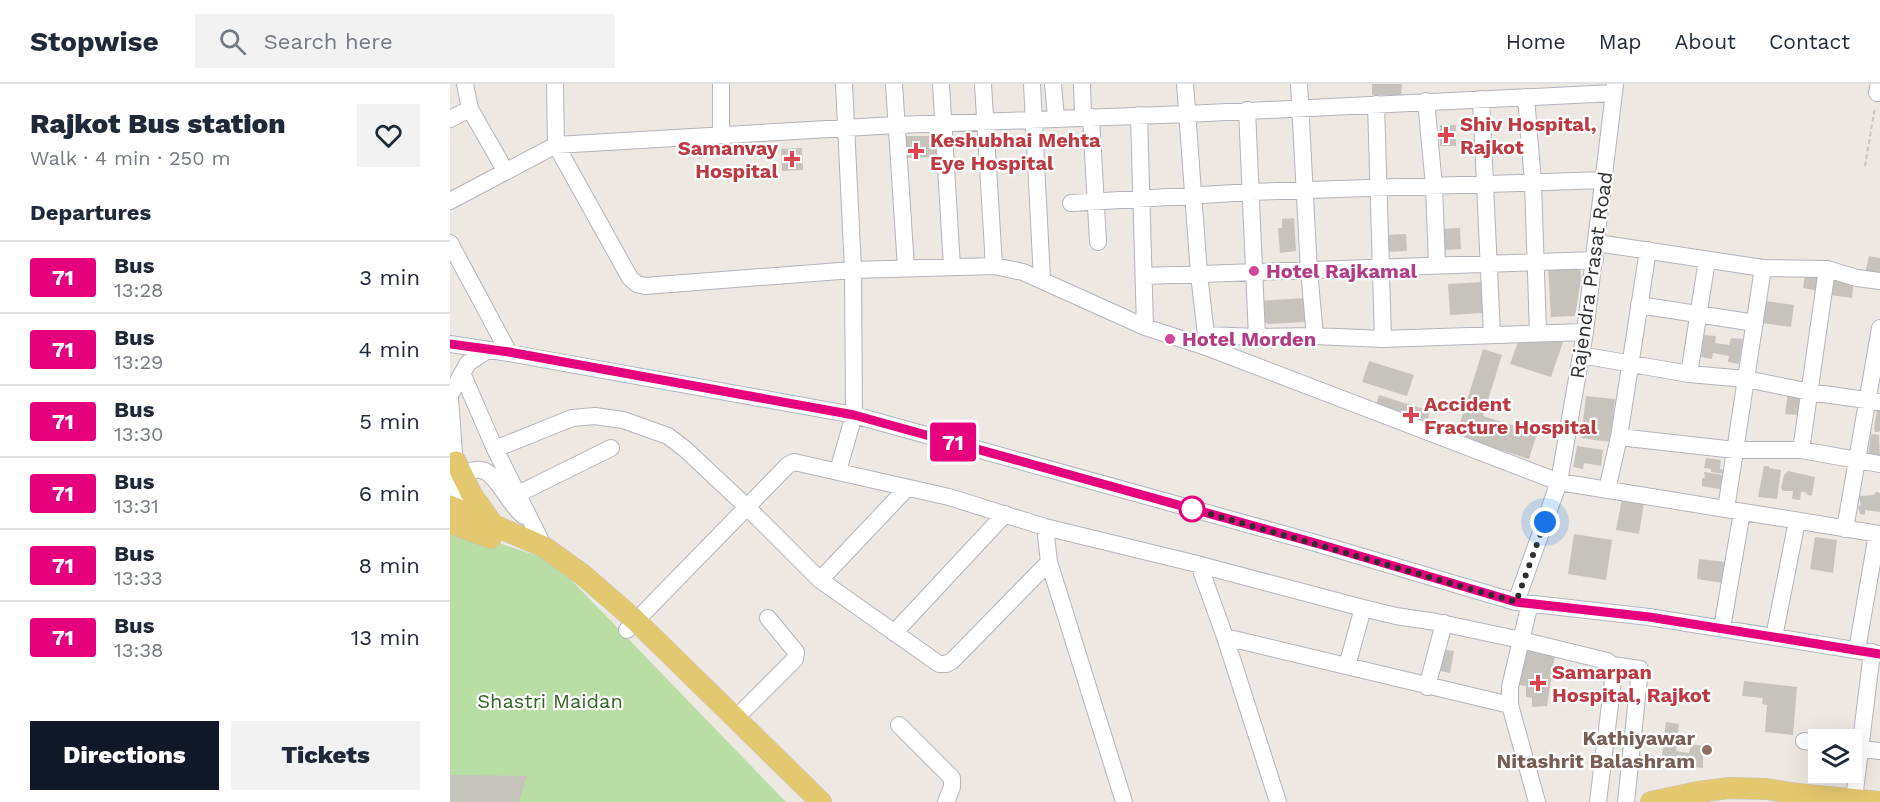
<!DOCTYPE html>
<meta charset="utf-8">
<style>
:root{--surface:#fff;--page:#f2f2f3;--text:#1f2937;--muted:#747a83;--line:#e0e1e3;--accent:#111827}
body{margin:0;font-family:"Work Sans",sans-serif;background:var(--page);color:var(--text);height:100vh;display:flex;flex-direction:column;font-size:22px;white-space:nowrap}
*{box-sizing:border-box;margin:0}
p{font-size:20px;color:var(--muted)}
.icon{flex:none;width:33px;height:33px;fill:none;stroke:currentColor;stroke-width:2;stroke-linecap:round;stroke-linejoin:round}
.map{position:relative;flex:1;overflow:hidden}
.panel{display:flex;flex-direction:column;background:var(--surface);width:450px}
.panel>*{flex:none}
.badge{padding:0 12px;border-radius:4px;font-size:21px;line-height:39px}
.fabs{position:absolute;left:1358px;top:645px;display:grid;gap:12px}
.fabs a{display:grid;place-items:center;width:54px;height:54px;border-radius:0px;background:var(--surface);box-shadow:0 6px 24px #0002;font-size:30px}
.you{position:absolute;width:30px;height:30px;margin:-15px;border:4px solid #fff;border-radius:50%;background:#1a73e8;box-shadow:0 0 0 9px #1a73e833}
.map>.badge{position:absolute;translate:-50% -50%;box-shadow:0 0 0 3px #fff}
h2{padding:0 30px;font-size:22px;line-height:54px}
.round{display:grid;place-items:center;flex:none;width:63px;height:63px;border-radius:0px;background:var(--page)}
.head{display:flex;align-items:center;justify-content:space-between;height:102px;padding:0 30px}
h1{font-size:28px;font-weight:800;line-height:45px}
.button{display:flex;gap:12px;margin-top:auto;padding:12px 30px}
.button a{flex:1;height:69px;border-radius:0px;background:var(--accent);color:#fff;font-size:24px;font-weight:800;line-height:69px;text-align:center}
.button a+a{background:var(--page);color:var(--text)}
ul{padding:0;list-style:none}
li{display:flex;align-items:center;gap:18px;height:72px;padding:0 30px;border-top:2px solid var(--line)}
li div{flex:1}
li b{display:block;font-size:22px}
li em{font-style:normal}
li .badge{min-width:66px;font-weight:700;text-align:center}
header{display:flex;align-items:center;gap:36px;box-sizing:border-box;height:84px;padding:0 30px;background:var(--surface);border-bottom:2px solid var(--line)}
header strong{font-size:28px}
nav{display:flex;gap:33px;margin-inline-start:auto;font-size:21px}
.search{width:420px;height:54px;background:var(--page);display:flex;align-items:center;gap:15px;box-sizing:border-box;padding:0 21px;border-radius:0px;color:var(--muted);font-size:22px}
main{display:flex;flex:1;min-height:0}
.map>svg:first-child{display:block}
</style>
<header>
<strong>Stopwise</strong>
<div class="search"><svg class="icon" aria-label="search" viewBox="0 0 24 24"><circle cx="10" cy="10" r="6"/><path d="M15 15l6 6"/></svg>Search here</div>
<nav><a>Home</a><a>Map</a><a>About</a><a>Contact</a></nav>
</header>
<main>
<section class="panel">
<div class="head"><div><h1>Rajkot Bus station</h1><p>Walk · 4 min · 250 m</p></div><a class="round"><svg class="icon" aria-label="heart" viewBox="0 0 24 24"><path d="M12 20l-8-8c-3-5 5-10 8-4 3-6 11-1 8 4z"/></svg></a></div>
<h2>Departures</h2>
<ul>
<li><span class="badge" style="background:#e6007e;color:#fff">71</span><div><b>Bus</b><p>13:28</p></div><em>3 min</em></li>
<li><span class="badge" style="background:#e6007e;color:#fff">71</span><div><b>Bus</b><p>13:29</p></div><em>4 min</em></li>
<li><span class="badge" style="background:#e6007e;color:#fff">71</span><div><b>Bus</b><p>13:30</p></div><em>5 min</em></li>
<li><span class="badge" style="background:#e6007e;color:#fff">71</span><div><b>Bus</b><p>13:31</p></div><em>6 min</em></li>
<li><span class="badge" style="background:#e6007e;color:#fff">71</span><div><b>Bus</b><p>13:33</p></div><em>8 min</em></li>
<li><span class="badge" style="background:#e6007e;color:#fff">71</span><div><b>Bus</b><p>13:38</p></div><em>13 min</em></li>
</ul>
<div class="button"><a>Directions</a><a>Tickets</a></div>
</section>
<div class="map">
<svg width="1430" height="718" viewBox="0 0 1430 718">
<rect width="100%" height="100%" fill="#ede8e2"/>
<path fill="#b9dea4" d="M0,443l103,34 233,241h-336z"/>
<path fill="#c6c3bd" d="M922,0h30l-1,11h-29z
M990,41h16v21h-16z
M453,52h33v21l-32,1z
M352,64l1,22 -21,1 -1,-22z
M844,134l2,33 -16,2 -2,-25h4v-9z
M1010,144l1,21 -19,1 -1,-21z
M956,150l1,17 -21,1 -1,-17z
M1419,172l11,2v18l-15,-3z
M1130,179l1,16 -6,37 -24,1 -3,-51z
M1355,190l16,3 -2,14 -16,-3z
M1382,192l22,3 -2,19 -22,-3z
M1032,198l1,31 -33,2 -2,-31z
M854,214l1,24 -37,2 -5,-3 -4,-20z
M1315,217l29,4 -3,22 -30,-4z
M1254,251l12,1 -1,7 14,2 2,-7 12,1 -4,25 -11,-2 1,-6 -16,-3 -1,6 -11,-2z
M1070,252h45l-14,41 -41,-13z
M1033,265l19,6 -19,61 54,17 -8,26 -73,-23z
M919,277l45,14 -7,21 -45,-14z
M1338,307l13,1 -3,23 -13,-1z
M929,311l51,16 -4,16 -52,-16z
M1136,312l29,3 -5,43 -29,-4z
M1427,325h3v22l-2,1h-3l-1,-3z
M1424,350l5,1 1,23 -12,-3 3,-20z
M1127,362l26,4 -2,16 -17,-3 -1,6 -10,-2z
M1256,374l15,2 -1,9 5,1 -1,4 -13,-2v-3l-7,-1z
M1314,382h5v2l12,2 -4,29 -19,-2z
M1338,387l27,6 -3,18 -3,1 -4,-4h-4l-1,8 -8,-1 1,-8h-10l-2,-3 3,-13z
M1254,388l24,4 -4,14 -22,-4v-8h3z
M1426,408l4,1v19l-15,-2v5l-5,-1 -2,-7 3,-2 -2,-9 15,-1z
M1172,415l22,4 -5,31 -23,-4z
M1124,450l38,6 -6,40 -38,-6z
M1365,453l22,3 -4,33 -23,-4z
M1249,475l27,3 -3,21 -26,-4z
M1073,562l32,8 -8,52 -15,1v-9l-6,-1v-11l-11,-1z
M990,565l14,2 -4,22 -14,-3z
M1294,597l53,6 -4,48 -28,-3 2,-27 -5,-1 1,-6 -21,-2z
M1216,638l13,2 -3,27 13,2 2,-9 12,2v22l-42,-4z
M0,691l77,1 -8,26h-69z"/>
<g fill="none" stroke-linecap="round" stroke-linejoin="round">
<defs>
<path id="minor" d="M15,0l5,25 35,61
M105,0l1,61 74,133 7,6 8,2 208,-16 141,-4 29,6 122,55 64,21 350,134 321,52
M271,0v51
M444,0l12,184
M491,0l11,183
M533,0l11,182
M582,0l10,196
M603,0l3,34
M632,0l1,33
M735,0l14,190 7,61
M849,0l10,187 6,65
M1429,0l-2,9h3
M1076,13l7,86 5,150
M1031,15l11,235
M976,17l8,85 3,79
M926,20l7,235
M797,26l10,227
M689,31l6,212
M641,33l7,125
M0,35l20,-10
M0,117l106,-56 340,-20 291,-11 427,-21
M621,119l180,-11 353,-12
M0,159l59,110
M1147,159l166,25 64,1 30,9 23,3
M1377,185l-26,181 79,14
M694,192l451,-16
M1189,221l116,18
M0,260l59,9 345,62 465,129 197,58 133,15 231,37
M759,264l-3,-13 51,2 58,-1 68,3 202,-7
M1131,271l108,19 57,5 64,13 70,10
M12,289l33,76 49,98
M1239,290l18,-114
M0,311l18,-32 20,-13
M0,314l8,110 -2,11
M1169,353l116,13h66
M45,365l77,-31 23,-2 28,4 45,16 17,13 62,58 73,73 119,84h7l6,-3 97,-99 -4,-35
M388,387l16,-56 -1,-145 -9,-186
M11,390c6,-2 13,-5 20,-4 16,2 27,35 43,46
M1157,406l12,-53 29,-187
M68,410l93,-46
M1276,425l37,-241
M1395,445l35,-201
M599,478l75,240
M749,481l26,72 285,68 27,97
M370,496l87,-92
M1066,518l43,-120 26,-150 30,-248
M1272,544l20,-116
M177,546l161,-165 6,-3 155,35 96,30 148,36 170,45 33,8 40,6 85,18 9,-36
M444,549l111,-119
M775,553l53,165
M1324,553l23,-116
M1407,566l20,-116
M1162,581l28,4 -14,133
M897,582l16,-58
M977,603l17,-64
M1060,621v-18l11,-47 86,21 5,4 2,7 -16,130
M285,635l60,-60 1,-7 -28,-34
M449,641l53,53v9l-6,15
M1354,657l14,2
M1401,664l29,3
M1404,715l18,-147"/>
<path id="major" d="M6,378l16,33 20,28
M0,422l94,41 39,28 52,45 186,182
M0,439l41,15
M1201,718l47,-10 31,-4 37,1 32,5 82,8"/>
</defs>
<use href="#minor" stroke="#b2b4bc" stroke-width="18"/>
<use href="#major" stroke="#c4c4c4" stroke-width="22"/>
<path stroke="#c4c4c4" stroke-width="2" stroke-dasharray="4.5 3" stroke-linecap="butt" d="M1415,82l10,-59"/>
<use href="#minor" stroke="#fff" stroke-width="16"/>
<use href="#major" stroke="#e4c870" stroke-width="21"/>
</g>
<g fill="none" stroke-linecap="round" stroke-linejoin="round">
<defs>
<path id="line" d="M0,260l59,8 345,63 465,129 197,58 133,15 231,37"/>
</defs>
<use href="#line" stroke="#fff" stroke-width="14"/>
<use href="#line" stroke="#e6007e" stroke-width="9"/>
<path stroke="#2e2e2e" stroke-width="6" stroke-dasharray="0 10.8" d="M742,425l-6,-2 330,95 29,-80"/>
</g>
<g fill="#e0444e" stroke="#fff" stroke-width="2">
<path d="M993 42h6v6h6v6h-6v6h-6v-6h-6v-6h6z"/>
<path d="M463 58h6v6h6v6h-6v6h-6v-6h-6v-6h6z"/>
<path d="M339 66h6v6h6v6h-6v6h-6v-6h-6v-6h6z"/>
<path d="M958 322h6v6h6v6h-6v6h-6v-6h-6v-6h6z"/>
<path d="M1085 590h6v6h6v6h-6v6h-6v-6h-6v-6h6z"/>
</g>
<g fill="#d1479c" stroke="#fff" stroke-width="2">
<circle cx="804" cy="187" r="6"/>
<circle cx="720" cy="255" r="6"/>
</g>
<circle fill="#fff" stroke="#e6007e" stroke-width="3" cx="742" cy="425" r="12"/>
<circle fill="#8d6e63" stroke="#fff" stroke-width="2" cx="1257" cy="666" r="6"/>
<g text-anchor="middle" dominant-baseline="central" stroke-width="4.5" stroke-linejoin="round" paint-order="stroke">
<g font-size="20" font-weight="bold" fill="#be3a42" stroke="#fff" text-anchor="start">
<text x="1010" y="40">Shiv Hospital,<tspan x="1010" dy="23">Rajkot</tspan></text>
<text x="480" y="56">Keshubhai Mehta<tspan x="480" dy="23">Eye Hospital</tspan></text>
<text x="328" y="64" text-anchor="end">Samanvay<tspan x="328" dy="23">Hospital</tspan></text>
<text x="974" y="320">Accident<tspan x="974" dy="23">Fracture Hospital</tspan></text>
<text x="1102" y="588">Samarpan<tspan x="1102" dy="23">Hospital, Rajkot</tspan></text>
</g>
<g font-size="20" font-weight="bold" fill="#b23c85" stroke="#fff" text-anchor="start">
<text x="816" y="187">Hotel Rajkamal</text>
<text x="732" y="255">Hotel Morden</text>
</g>
<g font-size="20" fill="#2e2e2e" stroke="#fff">
<text transform="translate(1141 191) rotate(-82)">Rajendra Prasat Road</text>
</g>
<g font-size="20" fill="#326523" stroke="#fff">
<text x="100" y="617">Shastri Maidan</text>
</g>
<g font-size="20" font-weight="bold" fill="#785e54" stroke="#fff" text-anchor="end">
<text x="1245" y="654">Kathiyawar<tspan x="1245" dy="23">Nitashrit Balashram</tspan></text>
</g>
</g>
</svg>
<div class="fabs">
<a><svg class="icon" aria-label="layers" viewBox="0 0 24 24"><path d="M12 4l9 5-9 5-9-5zM3 14l9 5 9-5"/></svg></a>
</div>
<div class="you" style="left:1095px;top:438px"></div>
<b class="badge" style="left:503px;top:358px;background:#e6007e;color:#fff">71</b>
</div>
</main>
